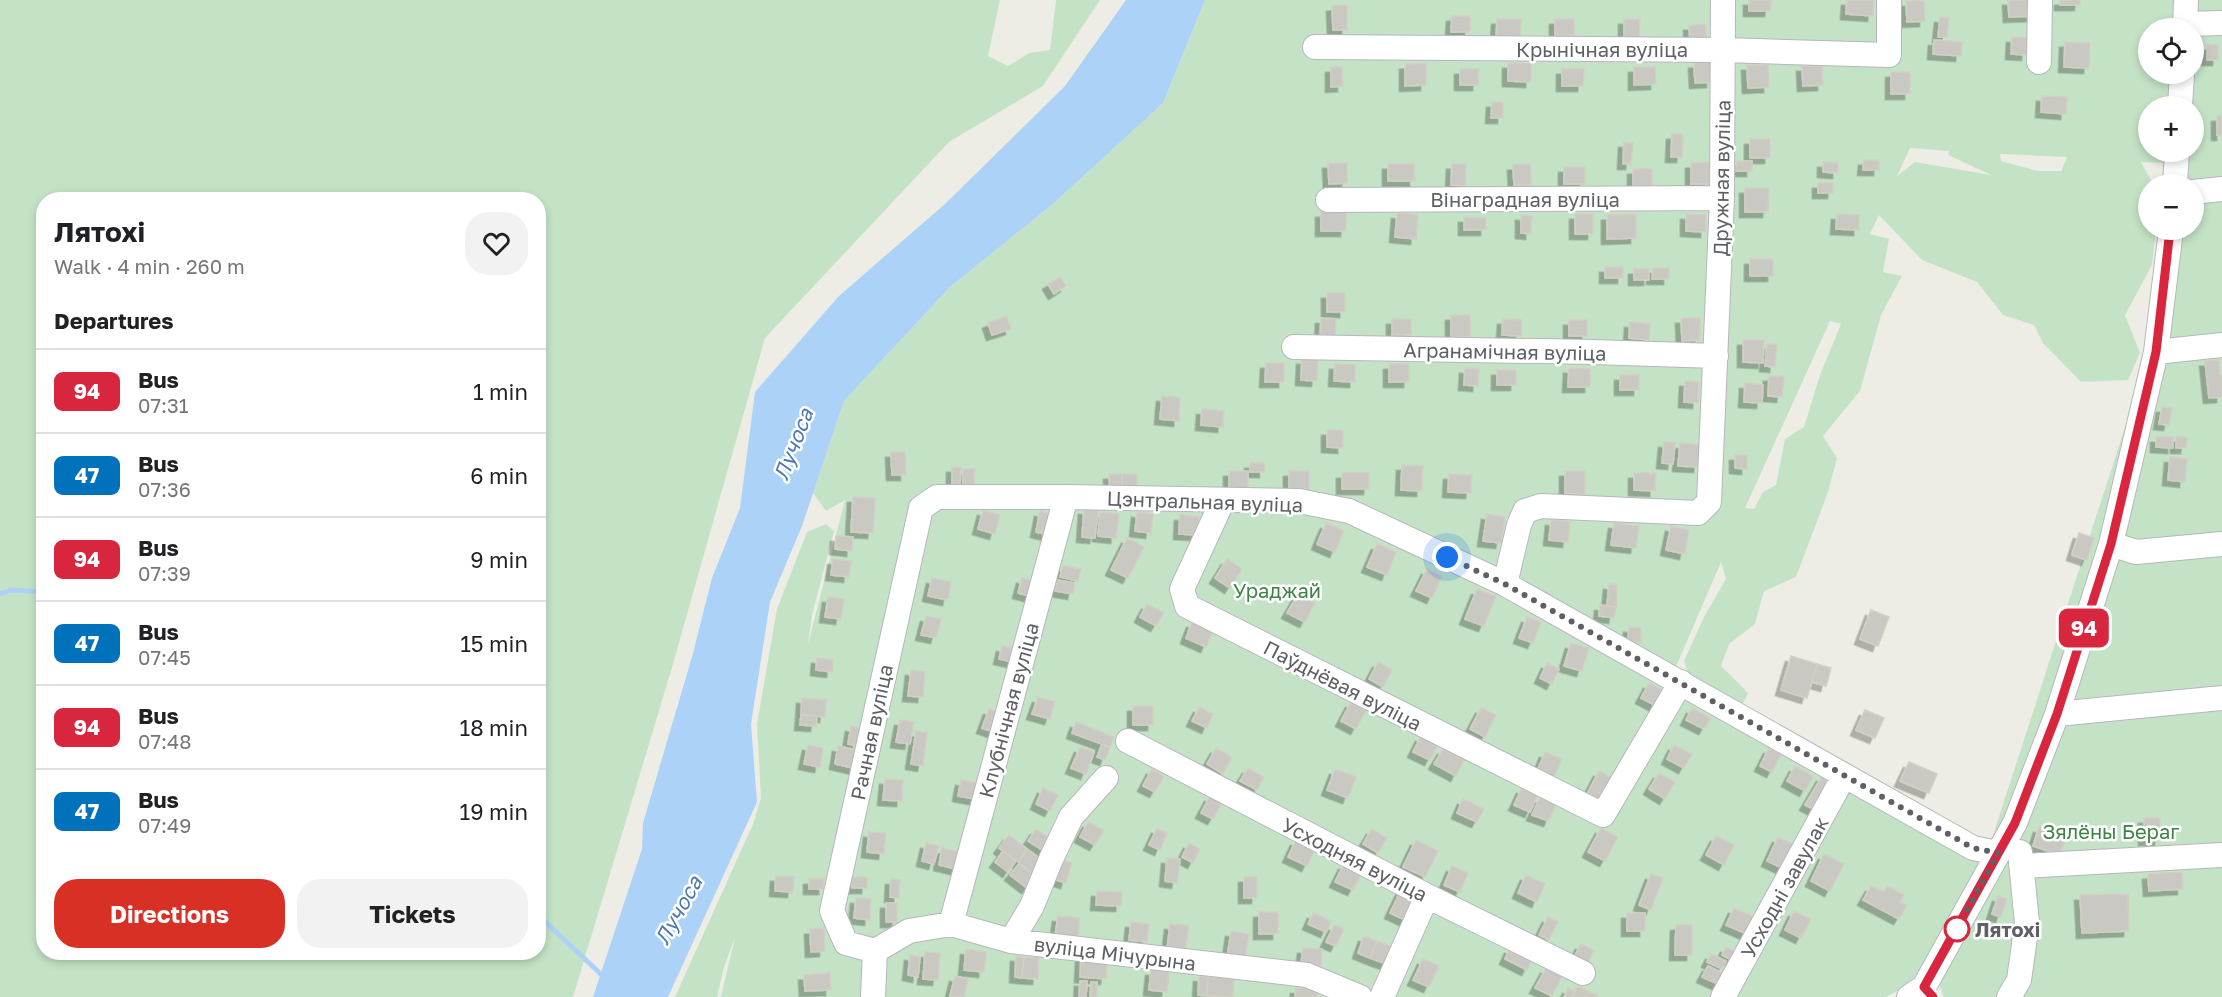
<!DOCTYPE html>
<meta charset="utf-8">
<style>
:root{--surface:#fff;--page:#f2f2f2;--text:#202124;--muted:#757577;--line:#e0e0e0;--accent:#d93025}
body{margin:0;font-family:"Golos Text",sans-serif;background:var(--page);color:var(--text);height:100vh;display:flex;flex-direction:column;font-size:22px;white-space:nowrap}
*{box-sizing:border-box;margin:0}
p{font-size:20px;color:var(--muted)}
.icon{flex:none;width:33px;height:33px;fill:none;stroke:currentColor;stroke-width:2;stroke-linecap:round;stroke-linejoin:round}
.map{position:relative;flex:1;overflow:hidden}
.panel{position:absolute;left:36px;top:192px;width:510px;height:768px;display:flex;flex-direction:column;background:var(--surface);border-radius:24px;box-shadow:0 3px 9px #0003}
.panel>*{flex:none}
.badge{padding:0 12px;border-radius:9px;font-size:21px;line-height:39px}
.fabs{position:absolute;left:2138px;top:18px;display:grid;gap:12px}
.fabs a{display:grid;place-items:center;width:66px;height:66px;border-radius:50%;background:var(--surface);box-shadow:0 3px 9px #0003;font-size:30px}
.you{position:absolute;width:30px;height:30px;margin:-15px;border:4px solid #fff;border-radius:50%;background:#1a73e8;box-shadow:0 0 0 9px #1a73e833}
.map>.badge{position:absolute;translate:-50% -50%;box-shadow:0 0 0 3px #fff}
h2{padding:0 18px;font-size:22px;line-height:54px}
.round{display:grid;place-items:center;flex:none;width:63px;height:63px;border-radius:24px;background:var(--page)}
.summary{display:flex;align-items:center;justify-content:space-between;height:102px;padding:0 18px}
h1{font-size:28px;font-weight:700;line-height:45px}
.action{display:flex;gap:12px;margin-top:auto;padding:12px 18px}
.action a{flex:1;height:69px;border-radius:24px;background:var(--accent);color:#fff;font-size:24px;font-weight:700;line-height:69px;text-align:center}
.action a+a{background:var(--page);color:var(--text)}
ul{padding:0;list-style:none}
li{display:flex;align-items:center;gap:18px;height:84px;padding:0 18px;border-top:2px solid var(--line)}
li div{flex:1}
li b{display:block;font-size:22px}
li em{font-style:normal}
li .badge{min-width:66px;font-weight:700;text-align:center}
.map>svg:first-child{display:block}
</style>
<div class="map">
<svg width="2222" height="997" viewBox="0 0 2222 997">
<defs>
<filter id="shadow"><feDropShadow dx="-5.5" dy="5.5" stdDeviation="0" flood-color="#0004"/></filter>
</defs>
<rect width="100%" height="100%" fill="#eeede5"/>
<path fill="#c4e3c6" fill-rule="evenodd" d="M0,0h1000l-12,56 20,10 21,-13 21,-3 6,-50h44l-57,86 -94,56 -184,196 -92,326 -100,333h-573zM44,200h494v752h-494z
M1205,0h1017v997h-278l-5,-13 -17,-6 -36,19h-1165l14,-60 -11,30 -7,30h-42l78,-173 8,-26 -4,-74 20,-115 30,-77 19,-8 8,7 -22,84 -4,29 37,-144 -19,11 -13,-18 31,-92 106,-114 103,-83 110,-101zM2148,28h45v46h-45zM2148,106h45v46h-45zM1910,148l39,3 -1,4 43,20 -76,-13 -18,14zM2000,154l66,3 1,1 -6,13h-23l-37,-10zM2141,162l24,1 -1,21h29v46h-31l-14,126 -160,495 -313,-182 46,-107 5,17 -22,38 -20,44 5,14 53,31 6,-13 -27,-27 8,-22 26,-20 9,-33 32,-14 32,-85 9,-34 -14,-22 37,-45 21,-76 21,-39 -19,-4 6,-33 -19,-5 9,-19 43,45 55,22 26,33 31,10 9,18 38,39 47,-2 12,-27 -15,-38 27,-50 4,-35h-8v-46h5zM1830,321l11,3 -21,51 -16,52 -19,12 -9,46 -13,7 -9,17 -9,-1z"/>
<path fill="#acd2f7" d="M1126,0h79l-42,103 -110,101 -103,83 -106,114 -42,125 -32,76 -19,122 6,78 -89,195h-75l49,-148 1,-26 49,-166 20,-79 28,-70 15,-116 84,-96 106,-92 120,-118z"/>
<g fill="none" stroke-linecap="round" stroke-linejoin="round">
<path stroke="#acd2f7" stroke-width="5" d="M0,594l11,-4 33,2
M538,915l67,63"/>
</g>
<path fill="#cac8c2" stroke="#d2cfc4" stroke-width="1.5" filter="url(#shadow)" d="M1749,0h22l-1,11h-21z
M1847,0h27l-1,16 -27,-2z
M2008,0h26l1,16 -26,1z
M2060,0h20v5h-20z
M1906,1h18l1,20 -18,1z
M1347,5v25h-14l-1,-24z
M1452,16h18v16h-19z
M1940,17l9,1 -2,19h-9z
M1497,19h24l-1,22 -24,-1z
M1555,19h19v16h-19z
M1624,19h16l-1,19 -15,-1z
M1689,25h17v16l-16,1z
M2012,37l16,1 -1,17 -16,-1z
M1934,40l28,2 -1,14 -28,-2z
M2065,42l25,1 -1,25 -25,-1z
M2207,45h11v15h-11z
M1711,62l1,20 -17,1 -1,-20z
M1426,63v22l-21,1v-22z
M1508,63h23v19l-23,-1z
M1747,65h21l1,22 -21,1z
M1802,66h20l1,19 -20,1z
M1331,67h11l1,19 -12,1z
M1634,67h21l1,17 -22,1z
M1460,69h19l-1,16h-18z
M1562,69h22l-1,17h-21z
M1891,72h19v22h-19z
M2042,96l25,1 -1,17 -25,-2z
M1492,102h11v16h-12z
M2217,116h5v19h-5z
M1672,134h11l-1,23h-11z
M1750,139h20v19h-20z
M1624,142l9,1 -2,21h-8z
M1864,160h15v10h-16z
M1737,161h15v10h-16z
M1709,162l1,22h-19v-21z
M1823,162l15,1v10l-15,-1z
M1328,163h19v20l-18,1z
M1388,164h26l1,17h-27z
M1452,164h14l-1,22 -14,-1z
M1530,164l1,21h-17l-1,-20z
M1564,167h21v17h-21z
M1633,169h19v17h-19z
M1818,183h15v10h-15z
M1745,188h24l-1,24h-23z
M1321,212h25v19h-25z
M1397,213l21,2 -2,24 -21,-2z
M1575,214h18v20h-18z
M1636,214v24l-29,1v-24z
M1686,214l20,1v17l-20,-1z
M1837,214l22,1v15l-23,-1z
M1521,215l11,1 -1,18 -10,-1z
M1464,217l22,1v12h-22z
M1750,259h23v17h-23z
M1605,267h18v11h-18z
M1653,268h16v11h-17z
M1634,269h15v11h-15z
M1060,277l6,9 -12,8 -6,-10z
M1327,293h18v19h-18z
M1451,315h19v22h-19z
M1007,316l4,13 -19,6 -4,-12z
M1321,318l15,1 -1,19 -15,-1z
M1681,318h19v22l-18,1z
M1392,319h19v16h-19z
M1503,319l19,1 -1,16 -19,-1z
M1569,320h18v16h-18z
M1630,322l20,2 -1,16 -20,-2z
M1743,340h21l-1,23 -20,-1z
M1767,344h10l-2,23 -10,-1z
M1302,359l16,1 -1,21 -16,-1z
M2219,360l1,15h2v22l-13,1 -4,-37z
M1266,363h18v19h-19z
M1335,364l20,1v17l-21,-1z
M1389,364h20v18h-20z
M1465,368l14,1 -1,17 -14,-1z
M1569,368l21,1v18h-22z
M1497,370h19v15h-19z
M1620,375h19v15h-19z
M1769,376h15l-2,21 -14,-1z
M1685,381l14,1 -1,21 -14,-1z
M1745,383l18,2 -1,18 -18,-1z
M1162,396l18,2 -1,23 -19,-2z
M2162,407l10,1 -3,17 -10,-1z
M1202,409l22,2 -1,16 -22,-2z
M1327,430h16v18l-16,-1z
M2156,437h17v11l-17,-1z
M2176,437h11l-1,11h-10z
M1664,442l11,1 -2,21 -11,-1z
M1680,443l21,2 -2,22 -21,-1z
M891,452h14l1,23h-14z
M1735,455h12v14l-12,-1z
M2170,457l17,2 -2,23 -17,-2z
M1250,463h14l1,9h-15z
M1402,465l21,1 -1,25 -21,-1z
M952,467h9l-1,20h-8z
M963,469h12l-1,20h-11z
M1229,471h19v18l-19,-1z
M1289,471h20v18l-20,-1z
M1565,471h20v23h-20z
M1342,473h27v16h-27z
M1634,473h22l-1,18 -21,-1z
M1109,474h13v17h-12z
M1122,474h15v17h-15z
M1449,474l23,1 -1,18 -23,-1z
M853,497l22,1 -2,35 -22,-1z
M1084,509l14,1 -3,28 -13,-1z
M983,510l17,5 -5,19 -17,-5z
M1040,511l14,4 -5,20 -13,-3z
M1100,512l19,2 -3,24 -18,-2z
M1137,512l16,2 -2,19 -16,-2z
M1487,514l18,3 -4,26 -18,-2z
M1180,515l19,2 -2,18 -18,-1z
M1551,520l19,2 -2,20 -19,-2z
M1326,523l18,8 -9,21 -18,-8z
M1614,523l25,3 -3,22 -25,-3z
M1671,526l18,4 -4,24 -19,-4z
M2079,533l15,5 -7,22 -15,-5z
M836,536l17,1 -1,14 -17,-2z
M1127,538l17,9 -16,31 -17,-8z
M1377,544l19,8 -9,23 -20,-8z
M833,559l18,2 -2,16 -18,-2z
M1227,559l15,10 -12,19 -15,-10z
M1063,566l18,3 -3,12 -18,-4z
M1427,569l15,7 -10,22 -16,-7z
M932,578l19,4 -3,18 -20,-4z
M1022,578l16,4 -4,15 -16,-4z
M1057,580l18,3 -2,11 -18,-3z
M1609,584l8,1 -1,22 -9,-1z
M1477,589l19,7 -12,30 -19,-7z
M1298,594l17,9 -10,19 -18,-9z
M828,597l16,2 -3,20 -16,-2z
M1147,604l17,9 -8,13 -16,-9z
M1600,605l16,2 -2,11 -15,-2z
M1871,610l18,7 -11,29 -18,-7z
M926,616l15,3 -5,19 -15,-3z
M1527,617l14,5 -8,21 -14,-5z
M1192,622l21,9 -7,16 -20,-9z
M1629,627l12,1v14l-13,-1z
M1571,643l18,5 -7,23 -18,-5z
M1002,646l14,3 -3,13 -14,-3z
M1791,656l26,8 -10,34 -26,-8z
M817,658l16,2 -1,12 -16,-2z
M1378,662l14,8 -9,17 -14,-8z
M1547,663l12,6 -7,15 -12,-6z
M1817,664l14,4 -5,18 -14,-4z
M911,670l14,2 -2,25 -15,-1z
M1649,683l14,7 -7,16 -15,-8z
M1038,697l17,5 -5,17 -18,-5z
M802,698l24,2 -1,17 -24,-2z
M1351,702l15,8 -10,19 -15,-8z
M1133,706h20v19h-20z
M1199,707l14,7 -6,14 -15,-7z
M1481,708l15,7 -11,22 -15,-8z
M1692,708l19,10 -7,11 -18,-9z
M989,709l14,5 -6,19 -15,-5z
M1865,710l19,8 -9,20 -19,-8z
M801,715l16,1 -1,10 -16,-1z
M900,720l14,2 -4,22 -14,-2z
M1076,722l38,15 -4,10 -38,-14z
M851,726l9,2 -3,18 -9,-2z
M916,731l11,2 -4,33 -12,-2z
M1421,736l17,8 -8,16 -17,-8z
M1102,744l8,3 -5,13 -8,-3z
M808,745l15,3 -3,19 -16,-3z
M1674,745l18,9 -8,14 -17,-9z
M838,746l23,5 -4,18 -22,-5z
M1080,747l14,5 -8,22 -15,-6z
M1216,748l16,9 -9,17 -16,-10z
M1769,748l12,6 -9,18 -12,-6z
M1443,749l21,11 -8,16 -22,-12z
M1545,752l17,7 -8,18 -16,-8z
M1909,762l28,12 -8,19 -29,-12z
M1795,766l18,10 -8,15 -18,-10z
M1248,768l16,9 -7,13 -17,-9z
M1152,769l12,7 -9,16 -12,-6z
M1335,769l21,8 -8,21 -21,-8z
M1599,771l17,9 -13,25 -17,-9z
M1659,773l16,9 -10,17 -16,-10z
M1822,776l12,6 -17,29 -12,-6z
M885,779l18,1 -1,21 -19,-1z
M961,780l22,4 -4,16 -21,-4z
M1043,788l15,7 -8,16 -14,-7z
M1522,788l16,7 -8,17 -16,-7z
M1210,796l12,7 -9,16 -12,-6z
M1540,797l16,7 -7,17 -17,-6z
M1463,799l21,10 -7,13 -20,-9z
M2144,818h16v22h-16z
M1088,822l16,8 -9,15 -15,-8z
M2039,827l27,10 -6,18 -27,-9z
M1157,828l10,5 -7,17 -11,-5z
M1601,828l17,9 -13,24 -17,-9z
M1036,829l15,10 -7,12 -16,-10z
M1372,829l15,9 -9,15 -15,-9z
M869,832l17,1 -2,21 -17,-2z
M1009,835l18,14 -9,13 -19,-14z
M1716,836l18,9 -10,20 -18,-10z
M1778,837l17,8 -11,24 -17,-8z
M1296,840l19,9 -8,17 -19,-9z
M1416,840l22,11 -13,26 -22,-10z
M926,843l13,3 -5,18 -12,-3z
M1189,843l11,6 -7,14 -11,-6z
M942,848l22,5 -4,17 -21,-5z
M1027,849l19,14 -10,13 -18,-14z
M1003,851l13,10 -8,11 -13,-10z
M1824,854l20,10 -14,27 -19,-10z
M1167,858l13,1 -3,24 -12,-2z
M1059,859l13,4 -6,20 -13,-4z
M1019,864l17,12 -9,12 -17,-13z
M1344,864l18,8 -9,18 -18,-8z
M1452,866l16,7 -8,19 -16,-7z
M2182,872l1,17 -34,2 -1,-17z
M1651,874l12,4 -12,32 -12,-5z
M1526,875l19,9 -8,18 -19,-9z
M776,876l18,1 -1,15 -18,-1z
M852,877h15v11h-15z
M1244,877h13v21h-13z
M809,879h15v10h-15z
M891,879l9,1 -1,18 -9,-1z
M1871,886l13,6 3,-6 17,9 -4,7 7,3 -8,14 -36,-19z
M1402,888l21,10 -12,25 -21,-10z
M1097,891l25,1 -1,14 -25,-1z
M2128,894l1,37 -47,2 -2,-38z
M1998,896l9,3 -6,18 -9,-3z
M856,898l15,1 -1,21 -16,-2z
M886,903h11v19h-11z
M1734,908l22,10 -7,17 -23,-10z
M1794,911l17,8 -10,19 -16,-8z
M1259,912h19v22h-19z
M1313,913l18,8 -5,11 -18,-8z
M1627,913h18v18h-18z
M1058,916l22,2 -2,20 -23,-2z
M1548,917l10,5 -9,18 -10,-5z
M1131,922l18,2 -2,18 -18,-2z
M1170,924l19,2 -4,26 -18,-2z
M1334,925l10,4 -8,17 -10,-4z
M1676,925h16v30h-17z
M824,928l1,23 -14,1 -1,-23z
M1231,931l18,3 -4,26 -18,-2z
M1364,936l13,5 -7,17 -12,-5z
M1377,941l18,7 -6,17 -19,-7z
M1581,944l13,6 -9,18 -13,-7z
M1726,947l11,5 -4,9 -11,-6z
M1303,948l19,1 -1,17 -20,-2z
M1510,948l23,10 -6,12 -22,-11z
M966,949l20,3 -2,20 -20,-2z
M925,952l15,1 -2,27 -15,-1z
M1711,954l15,7 -4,8 -15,-7z
M910,955l10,2 -2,20 -10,-2z
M1016,956l8,1 -2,21 -7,-1z
M1081,956l26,2 -1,21 -26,-2z
M1024,957l15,1 -1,21 -16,-1z
M1423,959l16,7 -10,21 -16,-7z
M1708,966l17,8 -5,11 -18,-8z
M1546,968l16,8 -10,20 -17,-8z
M1151,970l18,1 -2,21 -18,-2z
M830,973l1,17 -26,1 -1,-16z
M955,976l13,3 -4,18 -14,-1z
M1199,976l9,1 -1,19 -9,-1z
M1208,977l26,1 -1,19 -26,-1z
M1080,981h7l-1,16h-7z
M1091,982h6v15h-7z
M1578,986l20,10 -1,1h-25z
M1296,988l22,1 -1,8h-22z
M1568,988l7,4 -3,5h-8z"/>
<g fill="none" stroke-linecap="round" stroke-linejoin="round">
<defs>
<path id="minor" d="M2185,24l37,-1
M2185,28l1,-28
M1315,47l408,3 166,5v-55
M2039,62l1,-62
M2180,106l2,-32
M2175,184l2,-32
M2193,192l29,-3
M1328,200l394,-2
M1294,347l299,5 123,4
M2156,352l66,-7
M1223,500l-41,89 5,17 416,209 78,-133
M2111,544l25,8 86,-8
M1505,584l14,-59 6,-14 16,-5 157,7 11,-11 13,-304 1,-198
M2057,714l165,-16
M1128,741l299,155 156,77
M2022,866l200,-11
M951,924l115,-427
M1011,941l21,-35 19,-47 20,-42 35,-39
M875,951l-29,-8 -14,-32 89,-403 16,-11h129l233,4 50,10 156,73 468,264 25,5
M875,951l34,-20 42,-7 60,17 296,34 53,22
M873,997l2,-46
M1382,997l45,-101
M1723,997l121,-221
M1909,997l15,-10 91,-164 42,-109 54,-170 45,-192 15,-122
M2009,997l10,-17 8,-57 -7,-71"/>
</defs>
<use href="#minor" stroke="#b6b7bb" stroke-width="26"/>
<use href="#minor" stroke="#fff" stroke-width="24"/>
</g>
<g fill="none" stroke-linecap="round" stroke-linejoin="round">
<defs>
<path id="line" d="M1933,997l-9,-10 91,-164 42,-109 54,-170 45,-192 14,-122"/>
</defs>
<use href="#line" stroke="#fff" stroke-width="14"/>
<use href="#line" stroke="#d7263d" stroke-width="9"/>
<path stroke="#5d6064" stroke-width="6" stroke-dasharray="0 10.8" d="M1447,557l58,27 468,264 25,5 -41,76"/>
</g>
<circle fill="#fff" stroke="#d7263d" stroke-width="3" cx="1957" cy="929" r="12"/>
<g text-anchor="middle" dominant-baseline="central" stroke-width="5" stroke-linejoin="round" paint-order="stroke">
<g font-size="20" fill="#5d6064" stroke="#fff">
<text x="1602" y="49">Крынічная вуліца</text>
<text transform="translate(1721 178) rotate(-89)">Дружная вуліца</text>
<text x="1525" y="199">Вінаградная вуліца</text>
<text transform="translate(1505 351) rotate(1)">Агранамічная вуліца</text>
<text transform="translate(1205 501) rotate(2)">Цэнтральная вуліца</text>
<text transform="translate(1343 685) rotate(27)">Паўднёвая вуліца</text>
<text transform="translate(1008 710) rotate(-75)">Клубнічная вуліца</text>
<text transform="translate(871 732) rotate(-78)">Рачная вуліца</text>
<text transform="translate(1355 859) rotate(27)">Усходняя вуліца</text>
<text transform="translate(1784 887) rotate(-61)">Усходні завулак</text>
<text transform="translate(1115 953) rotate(7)">вуліца Мічурына</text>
</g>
<g font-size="20" fill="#3d8345" stroke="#fff">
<text x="1277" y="590">Ураджай</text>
<text x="2111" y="831">Зялёны Бераг</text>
</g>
<g font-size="20" font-weight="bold" fill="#5d6064" stroke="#fff" text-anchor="start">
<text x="1975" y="929">Лятохі</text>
</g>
<g font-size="21" font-style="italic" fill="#4d78b1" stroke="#fff">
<text transform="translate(793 444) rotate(-69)">Лучоса</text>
<text transform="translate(678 910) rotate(-61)">Лучоса</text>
</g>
</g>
</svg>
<div class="fabs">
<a><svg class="icon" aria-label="locate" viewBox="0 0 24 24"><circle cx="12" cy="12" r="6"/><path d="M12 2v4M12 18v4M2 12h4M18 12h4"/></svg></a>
<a>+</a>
<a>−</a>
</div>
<div class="you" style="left:1447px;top:557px"></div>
<b class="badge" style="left:2084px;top:628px;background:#d7263d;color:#fff">94</b>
<section class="panel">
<div class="summary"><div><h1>Лятохі</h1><p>Walk · 4 min · 260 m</p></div><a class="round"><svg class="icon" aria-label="heart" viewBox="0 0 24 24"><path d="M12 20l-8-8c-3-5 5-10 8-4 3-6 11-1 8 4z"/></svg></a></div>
<h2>Departures</h2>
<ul>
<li><span class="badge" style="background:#d7263d;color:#fff">94</span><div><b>Bus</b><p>07:31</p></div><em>1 min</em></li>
<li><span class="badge" style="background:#0072bc;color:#fff">47</span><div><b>Bus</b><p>07:36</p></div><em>6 min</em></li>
<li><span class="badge" style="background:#d7263d;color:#fff">94</span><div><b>Bus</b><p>07:39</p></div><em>9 min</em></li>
<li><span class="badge" style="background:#0072bc;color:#fff">47</span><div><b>Bus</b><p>07:45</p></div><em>15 min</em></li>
<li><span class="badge" style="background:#d7263d;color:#fff">94</span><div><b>Bus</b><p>07:48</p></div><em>18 min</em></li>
<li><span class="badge" style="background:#0072bc;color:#fff">47</span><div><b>Bus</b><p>07:49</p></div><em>19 min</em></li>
</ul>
<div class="action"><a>Directions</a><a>Tickets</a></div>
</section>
</div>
